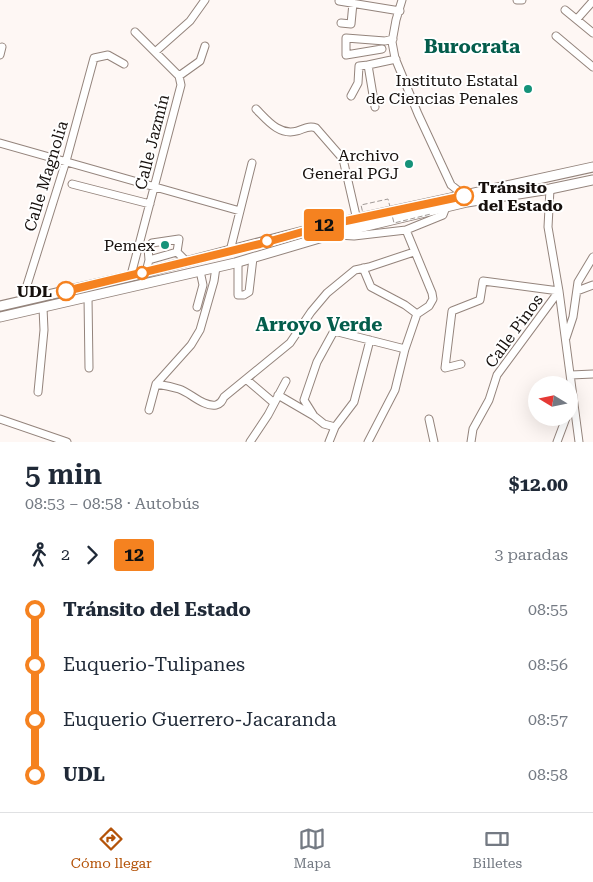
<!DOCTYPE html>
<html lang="es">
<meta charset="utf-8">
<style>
:root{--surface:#fff;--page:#f6f6f7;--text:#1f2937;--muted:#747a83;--line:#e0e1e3;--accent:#b45309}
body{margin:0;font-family:"Roboto Serif",serif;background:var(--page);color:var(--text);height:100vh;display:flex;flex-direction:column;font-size:19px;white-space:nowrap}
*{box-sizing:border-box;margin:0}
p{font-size:16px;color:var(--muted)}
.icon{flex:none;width:28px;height:28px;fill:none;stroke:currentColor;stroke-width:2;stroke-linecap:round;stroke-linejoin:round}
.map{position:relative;height:442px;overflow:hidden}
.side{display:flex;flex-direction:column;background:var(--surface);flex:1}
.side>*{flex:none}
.badge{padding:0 10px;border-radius:4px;font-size:18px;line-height:32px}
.needle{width:32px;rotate:280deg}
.buttons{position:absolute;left:528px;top:376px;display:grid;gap:10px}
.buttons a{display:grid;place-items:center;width:50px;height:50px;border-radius:50%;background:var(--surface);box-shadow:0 5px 20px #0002;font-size:25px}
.map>.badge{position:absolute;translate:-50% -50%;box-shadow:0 0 0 2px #fff}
.legs{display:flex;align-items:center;gap:8px;height:55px;padding:0 25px;font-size:16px}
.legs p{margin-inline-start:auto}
.head{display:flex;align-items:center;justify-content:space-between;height:85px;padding:0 25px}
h1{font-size:28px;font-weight:600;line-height:38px}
ul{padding:0 25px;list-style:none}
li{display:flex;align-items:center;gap:18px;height:55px;font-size:19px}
li i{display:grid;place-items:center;width:8px;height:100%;margin:0 6px;background:currentColor}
li i::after{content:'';width:12px;height:12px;margin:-6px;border:4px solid;border-radius:50%;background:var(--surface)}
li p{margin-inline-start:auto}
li:first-child i{background:linear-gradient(#0000 50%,currentColor 0)}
li:last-child i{background:linear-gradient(currentColor 50%,#0000 0)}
.menu{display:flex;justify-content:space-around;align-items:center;height:70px;border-top:1px solid var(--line);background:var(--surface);font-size:14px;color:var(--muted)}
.menu a{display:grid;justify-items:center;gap:2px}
.menu .current{color:var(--accent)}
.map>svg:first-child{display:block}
</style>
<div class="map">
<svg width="593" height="442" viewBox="0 0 593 442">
<rect width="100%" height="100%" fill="#fef7f4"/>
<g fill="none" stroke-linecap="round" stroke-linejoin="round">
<defs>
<path id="minor" d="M402,0l-6,20 -4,22 3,16 23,56 33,71 14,11
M517,0h5
M339,1l61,10
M565,10l28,23
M577,19l16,-18
M341,23l10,1 2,-21
M556,36l37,31
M382,49l-36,6v-17l39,3 8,-2
M155,52l35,-31 15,-21
M0,55l2,-8
M179,76l21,-15 5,-15
M351,96l7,-13 1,-17 9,-1
M375,107l-7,-42 28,-6
M256,109c11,11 23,27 41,22 7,-2 12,-6 19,-3l27,31 14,61
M0,143l240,68
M72,184l78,20
M550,189l-2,38 11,64 20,151
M338,235l16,1 52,-6 37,-15 3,-8
M230,251l22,-88
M149,260l-1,-12 4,-5 27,-4 -2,13
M238,262v33h6l5,-3 4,-34
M363,268l8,19 34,18 12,9
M146,272l3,-12 28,-8 10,10
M131,275l50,-190 -2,-9 -44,-44
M577,291l16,-6
M88,297l1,71
M22,301l44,-140 28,-103 14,-3 16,9
M197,307l6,-22 -3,-14
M566,338l7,-21 5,-35 15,-25
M461,364l-16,4 7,-57 28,-11 3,-19 76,10 -62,84 -8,25 -16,29 -2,13
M571,375l22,-1
M246,379l28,24
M156,384c7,1 16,3 23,5 12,4 24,18 37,16 5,-1 6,-4 8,-8l66,-54 21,-31 16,-19 28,-23 14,-3 45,-15
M38,392l6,-62 -1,-22
M278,395l36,21 10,8 11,3
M569,406l3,-12
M149,410l7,-26 35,-39 9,-15 14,-49 2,-14
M314,416l-10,-16 13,-38 17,-31 71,18
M0,419l67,23
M429,419l5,23
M250,442l18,-27 18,-34
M329,442l6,-15 19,-25 16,-62
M368,442l27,-52 10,-41 12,-35 12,-8 4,-7 -1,-6 -26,-63
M557,442l9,-24"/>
<path id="major" d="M0,306l143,-33 184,-48 266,-58
M0,317l235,-54 98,-29 134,-32 83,-13 43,-9"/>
</defs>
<use href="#minor" stroke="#94847c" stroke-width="9"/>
<use href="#major" stroke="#94847c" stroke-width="11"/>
<use href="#minor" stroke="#fff" stroke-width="7"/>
<use href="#major" stroke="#fff" stroke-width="9"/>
<path stroke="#a09996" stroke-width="1" stroke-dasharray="5 2.5" stroke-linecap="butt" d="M364,218l-3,-13 27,-6 6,24 37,-9"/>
</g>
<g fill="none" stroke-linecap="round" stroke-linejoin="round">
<defs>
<path id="line-1" d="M66,291l194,-47 67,-19 137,-29"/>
</defs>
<use href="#line-1" stroke="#fff" stroke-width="11"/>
<use href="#line-1" stroke="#f58220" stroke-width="8"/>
</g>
<g fill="#159279" stroke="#fff" stroke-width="2">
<circle cx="528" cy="89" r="5"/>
<circle cx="409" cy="164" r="5"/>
<circle cx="165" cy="245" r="5"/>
</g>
<g fill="#fff" stroke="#f58220" stroke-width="2.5">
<circle cx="464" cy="196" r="9"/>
<circle cx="267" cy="241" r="6"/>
<circle cx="142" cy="273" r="6"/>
<circle cx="66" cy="291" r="9"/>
</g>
<g text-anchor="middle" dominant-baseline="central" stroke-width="4" stroke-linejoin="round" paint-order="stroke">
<g font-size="16" fill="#16100d" stroke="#fff" text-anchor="end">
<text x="518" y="80">Instituto Estatal<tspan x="518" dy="18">de Ciencias Penales</tspan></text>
<text x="399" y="155">Archivo<tspan x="399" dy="18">General PGJ</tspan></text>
<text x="155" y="245">Pemex</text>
</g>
<g font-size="16" fill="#16100d" stroke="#fff">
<text transform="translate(152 142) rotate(-76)">Calle Jazmín</text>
<text transform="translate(46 176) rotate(-73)">Calle Magnolia</text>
<text transform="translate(514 331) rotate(-54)">Calle Pinos</text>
</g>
<g font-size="16" font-weight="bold" fill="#16100d" stroke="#fff" text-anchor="start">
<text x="478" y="187">Tránsito<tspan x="478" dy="18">del Estado</tspan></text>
<text x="52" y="291" text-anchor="end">UDL</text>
</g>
<g font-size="19" font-weight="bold" fill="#045d4c" stroke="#fff">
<text x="472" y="46">Burocrata</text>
<text x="319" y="324">Arroyo Verde</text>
</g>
</g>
</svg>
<div class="buttons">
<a><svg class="needle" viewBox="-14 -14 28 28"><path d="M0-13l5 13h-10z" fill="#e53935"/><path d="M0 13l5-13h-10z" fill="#747a83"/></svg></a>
</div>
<b class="badge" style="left:324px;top:225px;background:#f58220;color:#111">12</b>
</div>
<section class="side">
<div class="head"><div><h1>5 min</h1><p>08:53 – 08:58 · Autobús</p></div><b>$12.00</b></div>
<div class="legs"><svg class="icon" aria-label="walk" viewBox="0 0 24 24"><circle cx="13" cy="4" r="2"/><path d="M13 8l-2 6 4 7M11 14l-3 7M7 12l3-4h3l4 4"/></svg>2<svg class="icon" aria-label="forward" viewBox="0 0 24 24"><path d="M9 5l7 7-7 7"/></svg><b class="badge" style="background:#f58220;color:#111">12</b><p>3 paradas</p></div>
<ul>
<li><i style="color:#f58220"></i><b>Tránsito del Estado</b><p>08:55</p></li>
<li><i style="color:#f58220"></i><span>Euquerio-Tulipanes</span><p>08:56</p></li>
<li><i style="color:#f58220"></i><span>Euquerio Guerrero-Jacaranda</span><p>08:57</p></li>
<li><i style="color:#f58220"></i><b>UDL</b><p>08:58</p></li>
</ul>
</section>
<nav class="menu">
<a class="current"><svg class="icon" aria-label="directions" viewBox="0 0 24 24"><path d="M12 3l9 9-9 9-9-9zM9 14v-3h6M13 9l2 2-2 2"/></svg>Cómo llegar</a>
<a><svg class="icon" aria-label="map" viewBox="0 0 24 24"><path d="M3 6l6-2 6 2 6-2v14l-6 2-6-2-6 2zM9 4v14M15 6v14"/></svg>Mapa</a>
<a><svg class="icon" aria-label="tickets" viewBox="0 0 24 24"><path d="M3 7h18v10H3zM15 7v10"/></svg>Billetes</a>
</nav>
